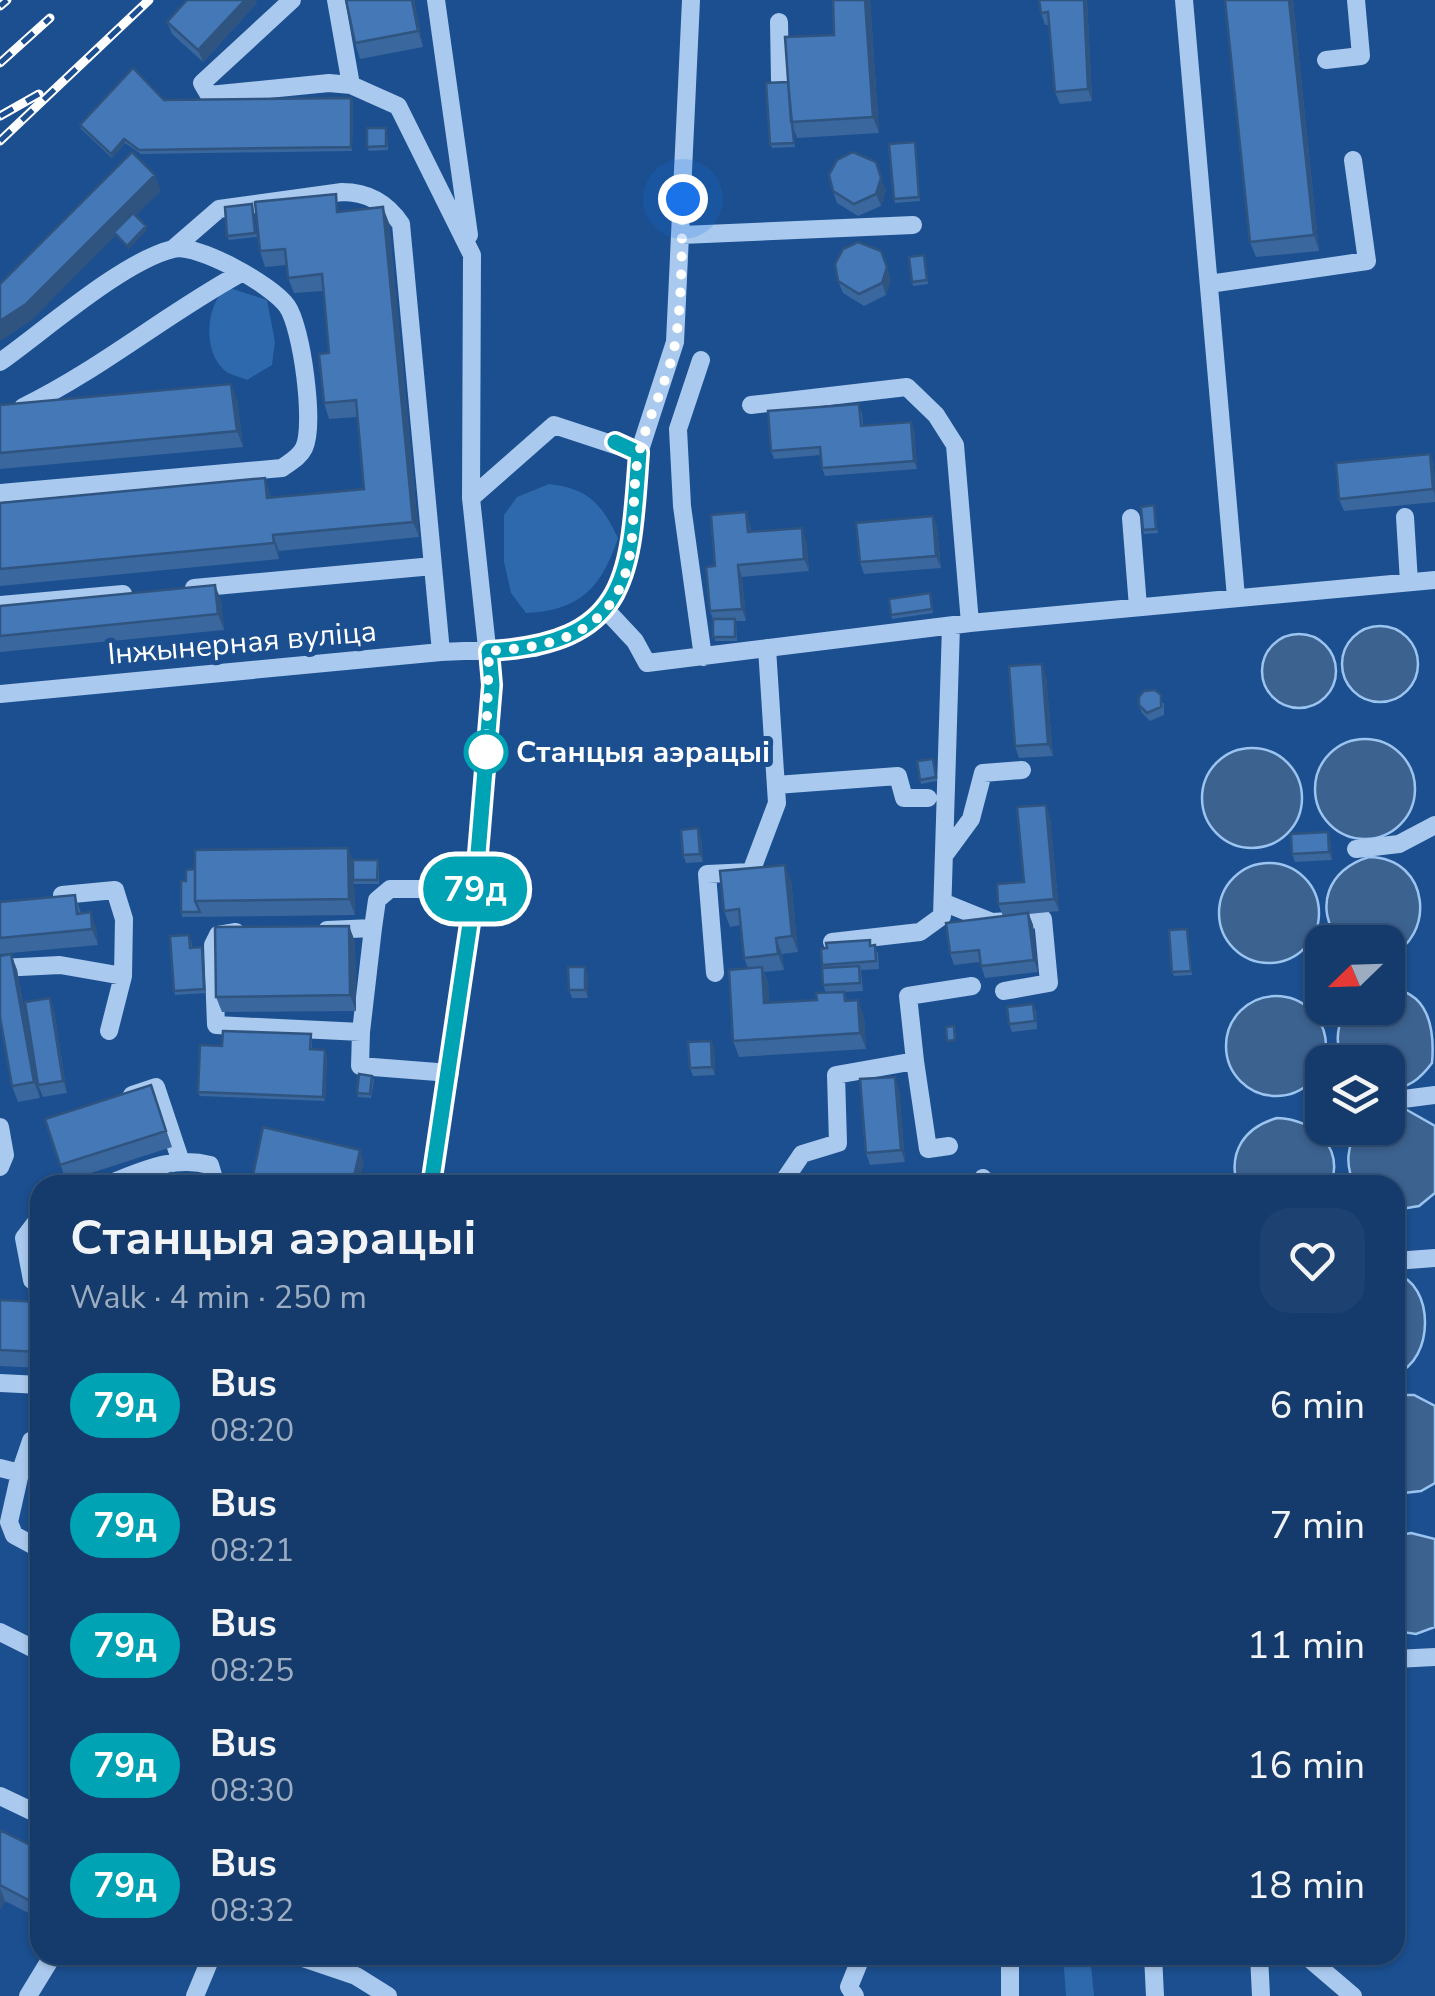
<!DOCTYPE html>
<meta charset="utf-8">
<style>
:root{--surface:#143b6b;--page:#1d4271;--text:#f1f3f6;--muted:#9dadc1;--line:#33557e}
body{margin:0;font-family:"Nunito Sans",sans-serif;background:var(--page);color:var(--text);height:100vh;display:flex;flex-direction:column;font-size:38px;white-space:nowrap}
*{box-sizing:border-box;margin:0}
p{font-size:32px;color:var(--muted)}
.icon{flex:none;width:55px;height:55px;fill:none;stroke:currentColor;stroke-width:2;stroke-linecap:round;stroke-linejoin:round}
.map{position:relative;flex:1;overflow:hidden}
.details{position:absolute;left:30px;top:1175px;width:1375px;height:790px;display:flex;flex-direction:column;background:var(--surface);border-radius:30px;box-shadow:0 2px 8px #0004,0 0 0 2px var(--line)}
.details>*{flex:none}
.badge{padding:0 20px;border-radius:32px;font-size:35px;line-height:65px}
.needle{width:65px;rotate:247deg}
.fabs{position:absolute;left:1305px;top:925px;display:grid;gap:20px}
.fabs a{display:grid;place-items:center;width:100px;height:100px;border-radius:20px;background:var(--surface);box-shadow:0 2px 8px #0004,0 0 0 2px var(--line);font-size:50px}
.you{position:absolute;width:50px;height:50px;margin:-25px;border:8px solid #fff;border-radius:50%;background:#1a73e8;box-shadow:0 0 0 15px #1a73e833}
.map>.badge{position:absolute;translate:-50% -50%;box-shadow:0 0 0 5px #fff}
.round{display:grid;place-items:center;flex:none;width:105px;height:105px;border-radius:30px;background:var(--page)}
.overview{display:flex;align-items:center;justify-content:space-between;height:170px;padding:0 40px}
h1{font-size:48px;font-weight:700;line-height:75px}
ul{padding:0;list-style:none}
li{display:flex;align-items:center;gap:30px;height:120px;padding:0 40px}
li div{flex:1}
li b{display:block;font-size:38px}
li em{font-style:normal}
li .badge{min-width:110px;font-weight:700;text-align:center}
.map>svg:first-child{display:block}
</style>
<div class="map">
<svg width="1435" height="1996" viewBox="0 0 1435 1996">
<rect width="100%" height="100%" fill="#1b4f8f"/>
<path fill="#2e69ad" d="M227,287l40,13 8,42 -3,23 -25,15c-6,-3 -18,-5 -23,-10 -22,-20 -18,-66 3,-83z
M549,484c40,5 52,19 69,54 -16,49 -38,73 -92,75l-15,-20 -7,-31v-47l13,-18z
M1063,1955h27l4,41h-28z"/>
<path fill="#3c6290" stroke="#9cc4f0" stroke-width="2.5" d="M1342 664a38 38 0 1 1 76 0a38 38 0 1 1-76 0Z
M1262 671a37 37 0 1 1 74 0a37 37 0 1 1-74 0Z
M1315 789a50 50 0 1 1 100 0a50 50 0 1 1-100 0Z
M1202 798a50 50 0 1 1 100 0a50 50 0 1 1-100 0Z
M1369,857c63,1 66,82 19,99v-14h-48c-27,-34 -12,-73 29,-85z
M1219 913a50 50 0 1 1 100 0a50 50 0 1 1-100 0Z
M1388,989c40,1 47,39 44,74 -12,16 -24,26 -44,26v-27h-45c-8,-19 -7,-38 6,-54h39z
M1226 1046a50 50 0 1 1 100 0a50 50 0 1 1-100 0Z
M1407,1110l28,16v67l-16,13 -24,4v-25h-40c-10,-19 -9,-40 5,-57h28v-17z
M1277,1118c36,1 67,28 54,67h-94c-9,-34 8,-58 40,-67z
M1395,1274c40,9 40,87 0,100z
M1395,1395h19l21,11v77l-14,8 -26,3z
M1411,1533l24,6v88l-19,7 -21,-3v-95z"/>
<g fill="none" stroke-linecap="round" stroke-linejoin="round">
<path stroke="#a9c9ee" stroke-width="18" d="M292,0l-90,83 7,12 120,-12 22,2 47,21 74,149 -1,243 20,187 -16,204 -44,296
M336,0l15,85
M436,0l33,235
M1184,0l52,597
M779,22l1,58
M1326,60l35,-4 -5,-56
M682,235l231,-10
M174,248l45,-39 123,-17c25,0 45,11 59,32l40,428
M1209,284l158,-23 -14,-101
M701,360l-23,69 4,77 21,151
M0,362c44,-31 123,-101 173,-113 25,-6 99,36 114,57 15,21 28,119 17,142 -5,10 -14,14 -22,20l-282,25
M751,405l156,-18 29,28 19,30 15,178
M23,407c78,-38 143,-93 218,-134
M471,498l83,-73 85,28
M1405,517l4,65
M1131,518l7,89
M194,588l239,-22
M0,605l123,-11
M606,610l29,31 12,22 323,-40 465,-43
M0,694l441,-42 94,-4 37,-15 34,-23 10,-15 14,-41 9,-101 36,-111 16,-342
M776,785l122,-9 6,22h24
M1356,849l43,-5 36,-19
M946,853l25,-34 12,-46 39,-3
M62,895l53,-5 9,29 -1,57
M945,903l47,19 51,-3 6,64 -45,8
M373,928l4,-28 13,-11h85
M327,930l46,-2 -12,104
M236,932l-18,3 -5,10 3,80 145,7 -1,34 90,7
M832,942l88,-10 22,-16 9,-290
M0,968l60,-3 63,11 -14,55
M715,973l-8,-99 44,-2 26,-69 -10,-155
M915,1061l-7,-65 64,-10
M132,1095l24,-8 25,75
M1388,1101l47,-6
M0,1127l5,28 -5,12
M106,1185c34,-13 66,-30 104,-20l6,20
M781,1185l21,-31 36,-11 -2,-68 79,-14 13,88 21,-3
M979,1185l4,-7
M40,1217l-16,21 8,42 8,7
M1395,1261l40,-3
M0,1383l40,2
M0,1468l20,5 -11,49 5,13 26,14
M20,1473l11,-32 9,-1
M0,1632l40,20
M1395,1659l40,-2
M0,1796l40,19
M294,1955l62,21 32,20
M1010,1955v41
M1153,1955l2,41
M1259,1955l2,41
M1305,1955l48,41
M28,1996l25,-41
M195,1996l17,-41
M855,1996l-6,-9 13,-32"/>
<defs>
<path id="rail" d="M0,6l7,-6
M0,63l50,-45
M0,116l39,-22
M0,141l149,-141"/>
</defs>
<use href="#rail" stroke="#fff" stroke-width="9"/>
<use href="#rail" stroke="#1b4f8f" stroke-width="5" stroke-dasharray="15" stroke-linecap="butt"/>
</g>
<path fill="#3a679d" d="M346,0h68l9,47 -63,12 -5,-16z
M833,0h37l9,133 -82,5 -3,-9 1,18 -23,1 -2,-4 18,-62 46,-47z
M1039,0h48l5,101 -32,3 -5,-12 -6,-67h-4l-4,-12z
M1225,0h68l26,251 -63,6 -6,-15z
M257,3l-54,59 -31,-28 -5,-12z
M351,98l2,4 -1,49 -211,3 -16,-11 -13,15 -31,-29 -1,-4 84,-25z
M387,132l1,18 -19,1 -2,-4z
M916,146l4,55 -25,2 -1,-4z
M886,190l-5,16 -23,10 -21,-13 -4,-12z
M252,204l5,33 -28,3 -2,-4z
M342,211l47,12 30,314 -140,14v8l-279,27v-83l270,-9 1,4 93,-9 -7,-72 -28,2 -5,-16 5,-50 -6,-62 -29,2 -6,-15 -1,-13 -22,2 -5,-16z
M924,255l4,29 -15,2 -1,-4z
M891,279l-5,16 -22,11 -21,-13 -5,-12z
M237,400l6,47 -243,22v-64z
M862,412l1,14 48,-4 3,8 3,39 -92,7 -3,-8 -1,-13 -47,4 -3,-8z
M1430,454l4,12 1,36 -91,9 -5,-12z
M1154,505l4,28 -14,1 -1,-4z
M933,516l4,12 4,40 -77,6 -4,-12z
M750,524l1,8 55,8 3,31 -67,6 4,44h-10l1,20h-22l-2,-22 -3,-8 5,-45z
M930,593l3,20 -41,6 -1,-4z
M221,600l3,30 -224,22v-46z
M1046,676l7,80 -34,2 -4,-12z
M1164,703v12l-14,6 -8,-8 -3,-8z
M933,759l4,22 -16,3 -1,-4z
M1050,817l9,94 -30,3 4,11 5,47 -53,6 -5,-16 -26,3 -4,-12 53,-37 -5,-12 26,-22z
M1328,832l2,8 2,20 -37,2 -3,-8z
M701,836l2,26 -17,1 -3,-8z
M353,860h25l1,4v20h-25l1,31 -173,2 -1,-5 5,-31z
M791,880l7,72 -16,2 2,16 -20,2 4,11 1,20 48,-3 9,-7 -3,-8 -1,-20 50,-19 6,7 1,16 -18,1 2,21 -19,1 3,8 17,16 2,33 -127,8 -6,-16 15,-73 -4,-10 -3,-33 -11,2 -6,-16z
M75,895l6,18 15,15 2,17 -98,9v-52z
M349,926l6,16 1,69 -134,1 -6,-15z
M1187,929l5,46 -18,1 -2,-4z
M191,939l1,9 10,-1 1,4 3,42 -31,2 -1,-4z
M11,954l6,16 23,128 -22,4 -6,-16z
M588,975v23h-16l-3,-8z
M1033,1004l3,8 1,17 -25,3 -3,-8z
M54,1010l13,83 -24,4 -5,-12z
M312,1038v11l15,5 -2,47 -125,-5 -2,-4 24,-46z
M711,1041l3,8 1,26 -22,1 -3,-8z
M372,1076l2,4 -3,18 -13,-1 -1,-4z
M151,1085l21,62 -106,34 -21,-62z
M899,1089l6,73 -35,3 -4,-12z
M0,1300l40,2v66l-40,-2z
M0,1830l40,20v69l-35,-18 -5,9z"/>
<path fill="#305480" d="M245,0h11l1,3 -54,59 -5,-12z
M412,0h2l9,47 -5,-16z
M865,0h5l9,133 -6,-16z
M1084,0h3l5,101 -4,-12z
M1289,0h4l26,251 -5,-16z
M351,98l2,4 -1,49 -1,-4z
M124,139l1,4 -13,15 -1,-4z
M155,175l6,16 -45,44 -2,-3 1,4 -83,84 -32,21v-20z
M881,178l5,12 -5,16 -5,-12z
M383,207l6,16 30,314 -6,-15z
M146,226l1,4 -19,20 -1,-4z
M887,267l4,12 -5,16 -4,-12z
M231,384l6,16 6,47 -6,-16z
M911,422l3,8 3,39 -3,-8z
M1430,454l4,12 1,28 -2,-5z
M265,478l5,16 2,20 -5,-16z
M746,512l4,12 2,20 -4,-12z
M933,516l4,12 4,40 -5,-12z
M802,528l4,12 3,31 -5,-12z
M273,535l6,16v8l-5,-16z
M738,565l4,12 4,44 -4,-12z
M215,585l6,15 3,30 -6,-16z
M1042,664l4,12 7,80 -5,-12z
M1046,805l4,12 9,94 -5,-12z
M698,828l3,8 2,26 -3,-8z
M1328,832l2,8 2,20 -3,-8z
M348,848l6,16 -1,16 1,4 1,31 -6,-16z
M785,865l6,15 7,72 -6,-16z
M91,912l5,16 2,17 -6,-16z
M1028,913l5,12 5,47 -4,-12z
M349,926l6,16 1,69 -6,-16z
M776,938l6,16 2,16 -6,-16z
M11,954l6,16 23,128 -6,-16z
M585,967l3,8v23l-3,-8z
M762,967l6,16 2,36 -6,-16z
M50,998l4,12 13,83 -4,-12z
M858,1000l6,16 2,33 -6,-16z
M711,1041l3,8 1,26 -3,-8z
M325,1050l2,4 -2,47 -2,-4z
M895,1077l4,12 6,73 -4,-12z
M360,1150l4,12 -5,23h-7z
M0,1888l5,13 -5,9z"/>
<path fill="#4478b7" stroke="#305480" stroke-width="2.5" d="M187,0h58l-47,50 -31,-28z
M346,0h66l6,31 -63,12z
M833,0h32l8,117 -82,5 -6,-85 49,-2z
M1039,0h45l4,89 -33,3 -7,-80 -7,1z
M1225,0h64l25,235 -64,7z
M133,68l31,32 187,-2v49l-212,3 -15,-11 -13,15 -31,-29z
M788,82l6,61 -24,1 -4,-61z
M367,128h19v18l-19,1z
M915,142l4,55 -25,2 -5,-55z
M132,152l23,23 -129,129 -26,17v-37z
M853,152l23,10 5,16 -5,16 -22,10 -21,-13 -4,-16 8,-15z
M336,194l1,18 46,-5 30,315 -140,13 1,8 -274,26v-66l265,-25 2,20 97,-9 -8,-89 -32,3 -5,-49 10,-1 -7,-79 -34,4 -3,-29 -25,2 -5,-49z
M252,204l3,29 -28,3 -2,-29z
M133,213l13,13 -19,20 -13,-14z
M858,242l23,9 6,16 -5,16 -23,11 -21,-13 -3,-17 8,-15z
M924,255l3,25 -15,2 -3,-25z
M231,384l6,47 -237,22v-48z
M859,404l2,22 50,-4 3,39 -92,7 -2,-21 -49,4 -3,-40z
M1430,454l3,35 -94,10 -3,-36z
M1154,505l2,24 -13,1 -2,-23z
M746,512l2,20 54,-4 2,31 -66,6 4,44 -32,2 -4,-44 9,-1 -4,-51z
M933,516l3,40 -76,6 -4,-39z
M215,585l3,29 -218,22v-30z
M930,593l2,16 -41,6 -2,-16z
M713,619h22v18h-22z
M1042,664l6,80 -33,2 -6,-80z
M1155,690l6,5v12l-14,6 -8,-8v-8l5,-6z
M933,759l3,18 -16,3 -3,-19z
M1046,805l8,94 -56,5 -1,-20 27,-2 -7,-75z
M698,828l2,26 -17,1 -2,-25z
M1328,832l1,20 -37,2 -1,-20z
M348,848l1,51 -154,2v-51z
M353,860h25l-1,20h-24z
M785,865l7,71 -16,2 2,16 -34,4 -5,-49 -15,2 -4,-40z
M195,869v32l5,11h-19v-31h5v-11z
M75,895l2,19 14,-2 1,17 -92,9v-36z
M1028,913l6,47 -53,6 -2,-16 -29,3 -4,-30z
M349,926l1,69 -134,2 -1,-70z
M1187,929l4,42 -19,1 -3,-42z
M189,935l1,13 12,-1 2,42 -30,2 -4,-55z
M870,940v6l5,-1 1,16 -54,4 -1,-16 6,-1 -1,-5z
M11,954l23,128 -22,4 -12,-69v-61z
M859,966l1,17 -37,2 -1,-17z
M568,967h17v23h-16z
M762,967l2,36 53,-3 -1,-7 28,-1 1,9 13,-1 2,33 -127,8 -4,-71z
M50,998l13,83 -25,4 -13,-83z
M1033,1004l2,17 -26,3 -2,-17z
M954,1026l1,14 -8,1 -1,-14z
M223,1031l88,3 -1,15 15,1 -2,47 -125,-5 2,-47 22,1z
M711,1041l1,26 -22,1 -2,-26z
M359,1074l13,2 -2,18 -13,-1z
M895,1077l6,73 -35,3 -6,-74z
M151,1085l15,46 -106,34 -15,-46z
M1322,1086v21h-3l-1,-20z
M263,1127l97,23 -8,35h-101z
M171,1173l4,12h-40z
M40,1216v23l-7,-21z
M0,1300l40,2v50l-40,-2z
M0,1830l40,20v56l-40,-21z"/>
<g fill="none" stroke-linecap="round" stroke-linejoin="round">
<defs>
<path id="line" d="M431,1185l44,-295 17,-205 -3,-34c143,-8 141,-78 150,-198l-24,-11"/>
</defs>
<use href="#line" stroke="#fff" stroke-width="22"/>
<use href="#line" stroke="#00a3b4" stroke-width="15"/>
<path stroke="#fff" stroke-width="10" stroke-dasharray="0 18" d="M486,752l3,-101c43,-3 89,-8 118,-43 36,-43 21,-105 32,-155 9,-38 29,-71 36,-109 8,-47 6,-98 8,-145"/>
</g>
<circle fill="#fff" stroke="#00a3b4" stroke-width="5" cx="486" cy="752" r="20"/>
<g text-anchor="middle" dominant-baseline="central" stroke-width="10" stroke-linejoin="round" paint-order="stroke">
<g font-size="30" fill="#fff" stroke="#1b4f8f">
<text transform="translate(242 643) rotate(-5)">Інжынерная вуліца</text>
</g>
<g font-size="30" font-weight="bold" fill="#fff" stroke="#1b4f8f" text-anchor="start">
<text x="516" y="752">Станцыя аэрацыі</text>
</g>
</g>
</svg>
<div class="fabs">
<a><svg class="needle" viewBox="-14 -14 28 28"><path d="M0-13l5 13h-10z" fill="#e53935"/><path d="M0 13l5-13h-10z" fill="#9dadc1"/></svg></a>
<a><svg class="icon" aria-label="layers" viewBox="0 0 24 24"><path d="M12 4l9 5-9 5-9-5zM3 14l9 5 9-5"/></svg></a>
</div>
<div class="you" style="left:683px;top:199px"></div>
<b class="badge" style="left:475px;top:889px;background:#00a3b4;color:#fff">79д</b>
<section class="details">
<div class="overview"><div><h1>Станцыя аэрацыі</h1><p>Walk · 4 min · 250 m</p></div><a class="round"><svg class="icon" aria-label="heart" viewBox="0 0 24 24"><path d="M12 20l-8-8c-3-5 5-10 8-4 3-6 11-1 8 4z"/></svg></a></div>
<ul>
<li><span class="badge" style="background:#00a3b4;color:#fff">79д</span><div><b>Bus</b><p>08:20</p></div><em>6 min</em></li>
<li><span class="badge" style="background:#00a3b4;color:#fff">79д</span><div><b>Bus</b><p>08:21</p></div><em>7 min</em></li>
<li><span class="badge" style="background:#00a3b4;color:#fff">79д</span><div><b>Bus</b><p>08:25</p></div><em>11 min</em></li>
<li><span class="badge" style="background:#00a3b4;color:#fff">79д</span><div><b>Bus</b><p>08:30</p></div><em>16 min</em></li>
<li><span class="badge" style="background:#00a3b4;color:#fff">79д</span><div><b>Bus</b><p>08:32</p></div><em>18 min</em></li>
</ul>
</section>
</div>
